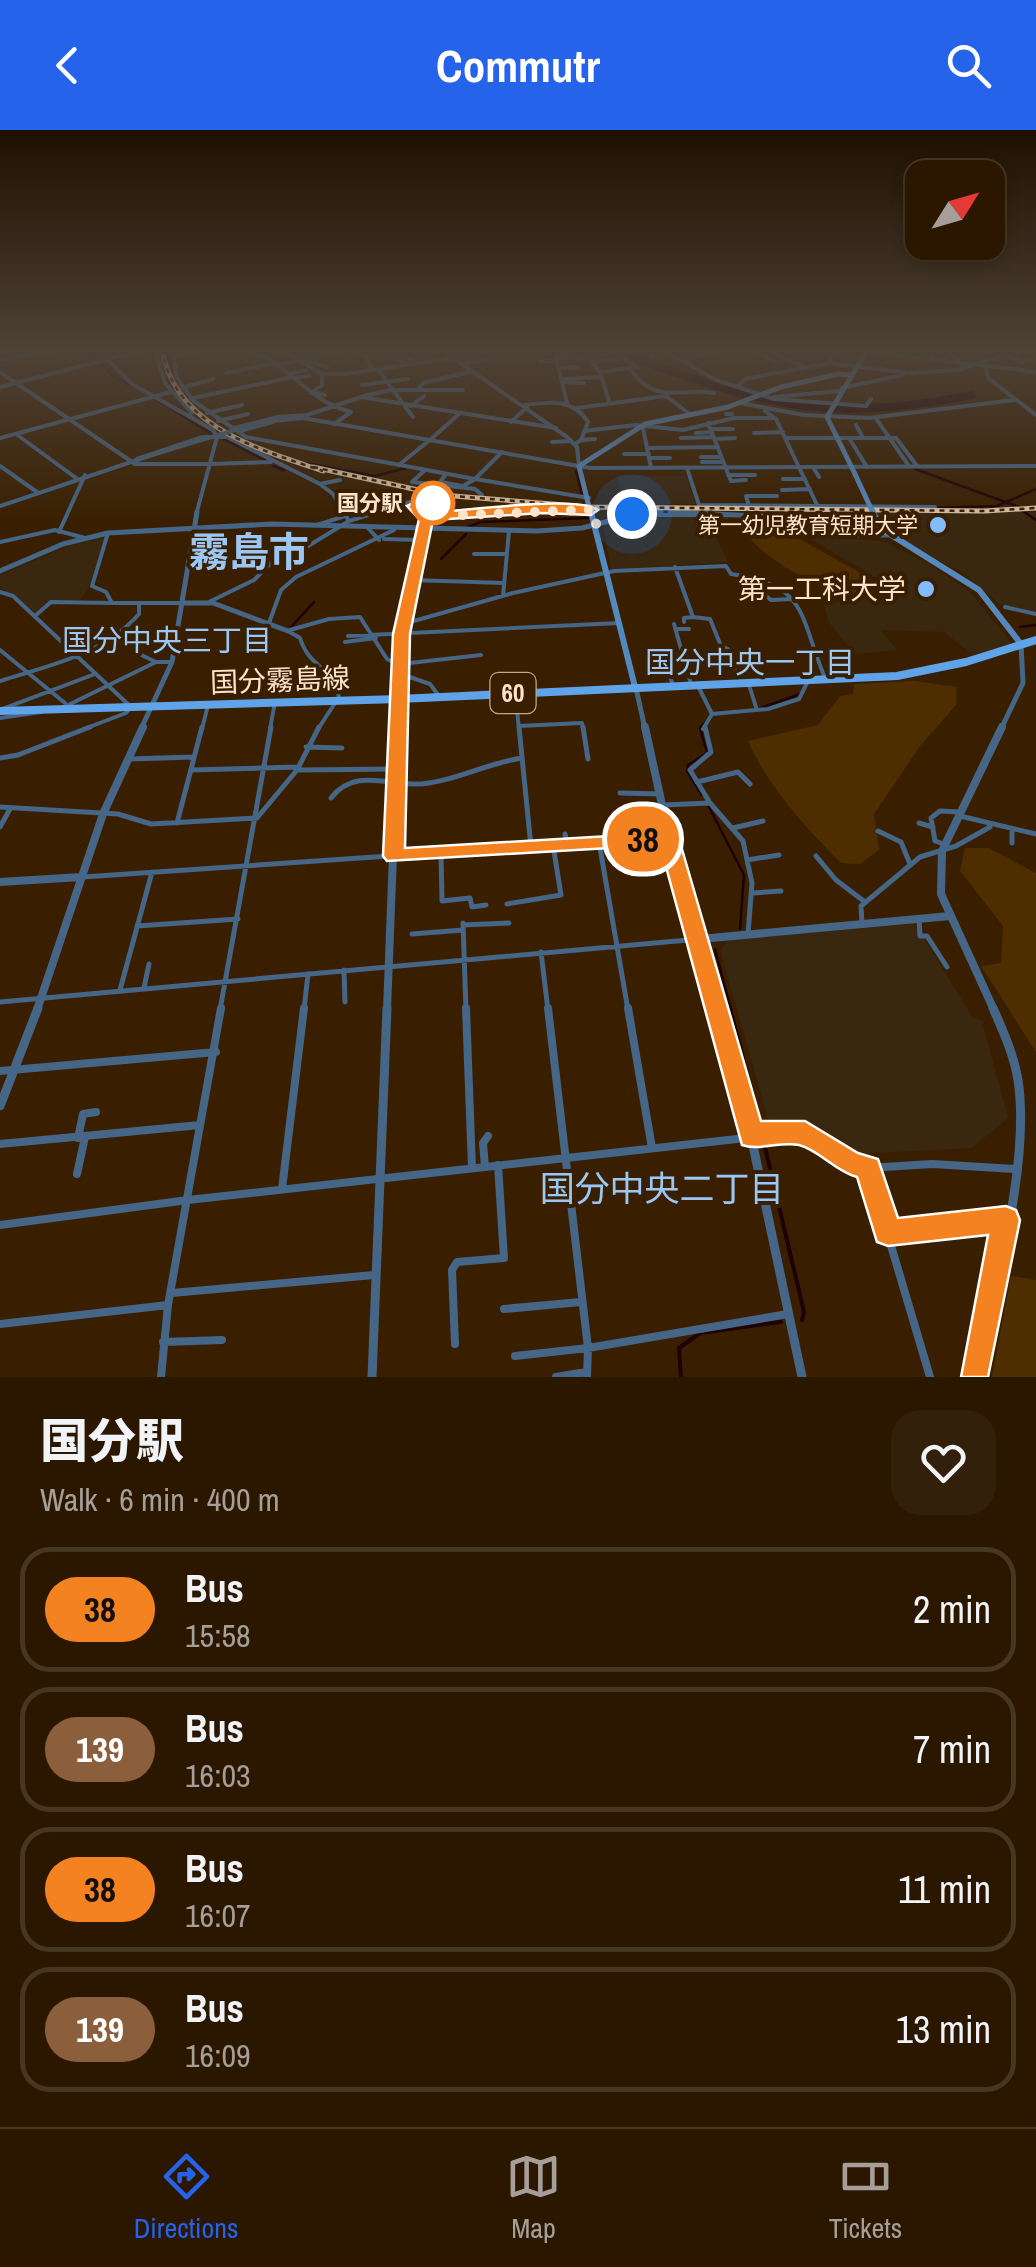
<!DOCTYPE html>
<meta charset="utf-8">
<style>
:root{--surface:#2b1700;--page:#33200a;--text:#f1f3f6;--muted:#a69f99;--line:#473622;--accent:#2563eb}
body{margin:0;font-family:"Archivo Narrow","Noto Sans JP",sans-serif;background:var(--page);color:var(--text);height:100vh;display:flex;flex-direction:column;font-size:38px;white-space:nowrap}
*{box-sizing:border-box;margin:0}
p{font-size:32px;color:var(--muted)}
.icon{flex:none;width:55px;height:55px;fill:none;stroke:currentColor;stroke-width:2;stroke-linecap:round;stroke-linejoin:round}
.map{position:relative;height:1247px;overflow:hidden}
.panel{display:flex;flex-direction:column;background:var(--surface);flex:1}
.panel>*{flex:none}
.badge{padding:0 20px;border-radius:32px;font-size:35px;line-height:65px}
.needle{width:65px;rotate:53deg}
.buttons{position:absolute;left:905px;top:30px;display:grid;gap:20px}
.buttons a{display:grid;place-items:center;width:100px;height:100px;border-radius:20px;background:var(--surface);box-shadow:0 5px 15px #0003,0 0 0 2px var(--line);font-size:50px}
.you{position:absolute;width:50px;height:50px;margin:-25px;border:8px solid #fff;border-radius:50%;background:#1a73e8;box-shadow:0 0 0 15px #1a73e833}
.map>.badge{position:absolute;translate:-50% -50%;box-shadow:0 0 0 5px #fff}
.round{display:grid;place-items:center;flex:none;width:105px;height:105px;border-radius:30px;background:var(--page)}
.headline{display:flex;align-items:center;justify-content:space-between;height:170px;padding:0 40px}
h1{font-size:48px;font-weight:800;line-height:75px}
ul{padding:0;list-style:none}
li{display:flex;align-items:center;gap:30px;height:125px;margin:0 20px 15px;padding:0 20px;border:5px solid var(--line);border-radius:30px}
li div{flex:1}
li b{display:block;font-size:38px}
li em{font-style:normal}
li .badge{min-width:110px;font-weight:700;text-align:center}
header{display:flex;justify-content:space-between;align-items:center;height:130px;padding:0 40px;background:var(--accent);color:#fff;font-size:45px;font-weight:800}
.tabs{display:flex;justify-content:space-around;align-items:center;height:140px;border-top:2px solid var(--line);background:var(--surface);font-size:28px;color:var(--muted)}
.tabs a{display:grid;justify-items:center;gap:5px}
.tabs .on{color:var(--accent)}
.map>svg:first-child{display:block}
</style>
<header><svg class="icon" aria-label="back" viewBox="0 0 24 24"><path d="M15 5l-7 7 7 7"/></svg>Commutr<svg class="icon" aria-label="search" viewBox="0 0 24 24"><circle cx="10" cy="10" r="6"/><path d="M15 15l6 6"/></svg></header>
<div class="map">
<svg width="1036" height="1247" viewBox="0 0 1036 1247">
<rect width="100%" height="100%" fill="#391f00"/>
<path fill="#3a2710" d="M522,239l12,8 23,-1 7,24 -38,2 -26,-16 12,-4 -12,-8z
M617,346h69l10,28 -73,1z
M873,382h163v101l-36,-9 -35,-30 -66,-34 -16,-12z
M647,385l81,2 4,8 -20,3 16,34 -117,7 -8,-44z
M776,389l69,18 40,5 46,23 39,27 42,51 -39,12 -29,-23 -63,-2 16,20 -42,4 -25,-30 -7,-20 39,-5 28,-13z
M106,407l-18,52 -8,11 -30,2 -15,13 -35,-29v-11l70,-29z
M915,794l58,94 9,3 26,97 -36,30 -119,6 -46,-32h-38l-49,-172 10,-11z"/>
<path fill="#4e2e00" d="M756,394l22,3 106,59 -31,14c-30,-9 -89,-41 -107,-66z
M915,551l42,6 -1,18 -36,41 -46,68 5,36 -19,14 -19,-1c-36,-36 -72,-75 -93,-122l70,-16 22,-29 13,-2 1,-10z
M965,718h23l48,25v179l-55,-86 20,-3 2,-37 -43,-55z
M1011,1146l25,4v97h-44z"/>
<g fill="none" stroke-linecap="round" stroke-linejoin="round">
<path stroke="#1f0108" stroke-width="2.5" d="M14,219l4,5 30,-5
M87,220l25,25 21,12
M0,232l76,-13
M145,263l67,41
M223,309l42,21
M305,333l70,13 31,-8
M273,336l11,4
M915,339l104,38
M576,341l6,23
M655,377h49
M937,378l60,-2 39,-17
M1023,381l13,9
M467,398l13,-6 108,-4
M441,429l25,-25
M291,497l23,-25
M1020,497l16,-2
M761,578l39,-14
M702,665l-15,-24 1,-6 19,-12 -7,-25 10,-10
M709,677l35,68 -4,54
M715,819l16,61"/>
<path stroke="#1f0108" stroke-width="4" d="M730,878l32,123
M763,1009l41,173 -2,8
M681,1247l-2,-29 21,-15 81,-11"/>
<path stroke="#1f0108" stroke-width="8" d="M621,219c21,15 47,21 71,29 105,37 172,38 280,17"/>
<path stroke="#456686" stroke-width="4" d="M155,219l10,34 27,30 -3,2
M211,219l-38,7 4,21 15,23 54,37 154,28
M246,219c44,13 57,50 105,63l-17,12
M268,219l59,18
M354,219l13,9 4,11
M372,219l7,2
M554,219l13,54
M651,219l-4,2 6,6
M662,219l54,31 58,19 92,7 5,-7
M754,219l21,13
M766,219l38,18
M944,219l18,14
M444,222l11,-3
M556,224l15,-1
M403,225l14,7
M1007,226l16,6 9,-2
M392,227l16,7
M591,227l17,-3
M557,228h32l11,14 9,29
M681,229l43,-10
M931,229l2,-10
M539,231h18
M302,232l20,12h23l108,-16
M594,232l28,-4
M829,233l82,10 47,-3 65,-21
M462,234l40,-8
M972,234l43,5
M278,235l69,-16
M986,236l2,12 48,37
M560,238l18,-1
M630,239c26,37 50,18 84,24
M379,241l34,46
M600,242l37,-5 -28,-18
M226,243l50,-10
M288,244l18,-4
M293,248l17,-2
M563,249l37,-2
M564,252l20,1
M362,255l46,-6
M0,257l148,-38
M737,257l8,-8 84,-16 4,-14
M182,258l31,-9
M419,258l4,-5 50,-12
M842,258l61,-13
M314,262l11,3
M311,263l11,-8v-11
M364,266l27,-6h72
M774,267l66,-6
M193,268l100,-21
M740,273l64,12 65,3 145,-18
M524,275c25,-3 49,-7 64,17l-7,18 -6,4
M411,276l13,-10
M577,278l89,-12 25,19
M765,281l11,8 42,88
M207,283l35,-8
M726,284h6
M877,290l32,46
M218,291l30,-7
M511,292l16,-15
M708,293l23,58 15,-1
M856,295l7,13
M234,298l44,-11 29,-2 54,-18 195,31
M643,298l8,40
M711,299h22
M240,301l33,-9
M584,301l52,-6 47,5 51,-12h41
M696,303l16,-1
M754,303l29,-1
M16,304l60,44
M0,308l171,-46
M681,308l33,-1
M786,308h110l21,28
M849,308l18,29
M431,309l28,-25
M715,309l20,-1
M581,310l14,-1
M552,312l19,-1
M648,318l70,-1
M624,324h25
M701,327h20
M650,328h20
M137,329l66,-22h24l93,47 13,10 16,27
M702,332h21
M209,334l62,-2
M0,336l37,26
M813,337l6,10
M687,338l12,37 236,2
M425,340l-13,12 63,7 7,6
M446,344l-6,8 23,4 12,-7 114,19
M728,345h27
M783,349h22
M320,354l20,-4
M782,360l28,-1
M368,371l3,12
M418,372l24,3 3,2 -5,7 -14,4 -12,-12z
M749,376l-3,-10h31
M435,387l107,-8 49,1
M317,395l28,-9
M368,398l11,12
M59,402l26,-57
M108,403l-16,53 14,6 6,11h69
M384,409l37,1
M0,412l55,-12 30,8
M474,424h33
M675,437l18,50 17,2 11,27 7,3 11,33
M412,450l92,3
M0,462l13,4 118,111 -5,6 -42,16
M765,465l6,5 21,-1
M503,466l6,-65
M209,472l45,-22 20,-20 26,-9 49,-30 61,-19
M1005,477l31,7
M35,486l16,-14 61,1
M684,492v-4l9,-1
M269,493l12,-33 15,-13 98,-47
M403,494l110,-31 101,-22 112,-5 5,8c78,11 68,42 94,104
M674,494l17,60
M677,499h12
M290,500l39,-11 31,-2 27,42 14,7
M288,501l12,7c10,32 32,26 39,59l-21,32
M348,506l271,-13
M345,512l31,-4
M0,520l65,53
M135,522l21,10
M401,534l80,-9
M401,544l29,10 9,12
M669,544l4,11
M0,551c50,-16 103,-26 139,-67v-11
M749,555l7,22
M698,556l14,28
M515,563l4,36
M60,579l96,-47h16
M0,580l95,-36
M0,588l41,-6
M519,596l63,-3 1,6
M202,599l6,-24
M270,599l5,-27
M703,599l9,-15 56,-5 31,-10 10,-20"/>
<path stroke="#456686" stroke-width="5" d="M519,597l12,120
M583,597l5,32
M705,597l6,25 -21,18 20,33 33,38 9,42 -4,51
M306,617l36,1
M0,628l18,-3 72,-28
M129,629l64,-2
M191,640l107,-3
M297,640l100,-1
M697,652l41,-10 12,12
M620,663l40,1
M331,668c24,-31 57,-12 90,-14 35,-3 66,-21 101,-26
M641,676l69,-3
M0,677l118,7 33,10 106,-6 40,-48 22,-43
M960,686l76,18
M612,689l5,22
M177,693l25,-96
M919,693l14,4
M0,697l10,-18
M733,698l30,-7
M1012,699v14
M878,701l23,11 9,22
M565,704l2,10
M599,712l29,168
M944,714l-9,-3 -4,-23 9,-7 19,1
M441,723l1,48 28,-3 2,9 14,-2
M816,726l20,24 29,22
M747,730l32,-5
M83,747l586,-40
M753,763l28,-2
M507,774l54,-9 -8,-50
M919,789l1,17h7l20,31
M463,793l3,87
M862,794l-1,-18 59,-49 36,-11 34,-19 -1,-3
M463,795l46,-2
M137,796l101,-7
M412,804l51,-4
M541,822l7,58
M344,840l1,32
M144,858l5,-24
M120,860l32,-118
M0,872l699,-63
M220,880l51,-283
M304,880l4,-36"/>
<path stroke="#456686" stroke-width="8" d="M466,878l6,160
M548,878l40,340 -1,29
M628,878l24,140
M0,941l216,-19
M78,1008l5,-24 13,-2
M0,1014l200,-19
M485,1037l-2,-24 5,-7
M77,1044l8,-37
M282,1059l22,-181
M0,1095l188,-25 549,-61c82,-18 65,6 131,29
M888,1103l118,-14
M172,1163l202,-18
M504,1179l77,-7
M0,1194l168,-19
M163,1212l59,-2
M455,1214l-3,-74 5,-8 47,-4 -6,-93
M515,1226l73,-8 200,-34
M161,1247l7,-72 53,-297
M556,1247l30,-5
M930,1247l-62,-209 64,-4 83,5"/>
<path stroke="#456686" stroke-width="4" d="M97,219l35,35 81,46 4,7 -21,78
M440,219l127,88 10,10 2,19
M849,219l120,15
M0,230l67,-11
M1015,239l21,3
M0,242l135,92h74
M303,288l287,50 446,-2
M400,334l31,-25
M400,335l75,14 27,-27
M0,376l149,-50
M634,385h95"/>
<path stroke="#456686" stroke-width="5" d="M670,382l112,5 75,18h30
M0,441l63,-27 45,-11 164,-9 265,7 45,-3 50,-13 29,-3
M181,473h32l75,28
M636,558l9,41
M141,599l31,-67 25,-150
M398,599l4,-95 24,-116
M1001,599l22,-46 -2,-39"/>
<path stroke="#456686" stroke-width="8" d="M645,597l24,110 48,173
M0,752l81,-5
M700,809l250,-23
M37,880l66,-196 40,-87
M387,880l11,-283
M994,880l-53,-116 1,-43 60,-124"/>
<path stroke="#456686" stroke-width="9" d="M716,878l35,128 51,241
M0,976l38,-98
M372,1247l15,-369
M977,1247c16,-84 54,-214 41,-297 -4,-25 -15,-49 -25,-72"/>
<path stroke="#5489bd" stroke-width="5" d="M855,344l-28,-57 41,-68
M591,385l-12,-49 66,-42 83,-17 53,-20 57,-13 13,1"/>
<path stroke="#5489bd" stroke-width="6" d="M591,382l44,175
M880,398l99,62 42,54"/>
<path stroke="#5fa4e8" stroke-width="8" d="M0,581l399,-12 498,-23 69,-14 70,-22"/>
<defs>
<path id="rail" d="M162,219c12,77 96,100 161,122
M313,337l128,28 149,12 394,4 52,-3"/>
</defs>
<use href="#rail" stroke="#d9c1a7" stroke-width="5"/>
<use href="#rail" stroke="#391f00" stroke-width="2.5" stroke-dasharray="5" stroke-linecap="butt"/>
<path stroke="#456686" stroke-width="4" d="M149,326l112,-34 42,-4"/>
<path stroke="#5489bd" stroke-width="5" d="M855,344l19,41"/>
<path stroke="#5489bd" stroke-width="6" d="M873,382l7,16"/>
</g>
<linearGradient id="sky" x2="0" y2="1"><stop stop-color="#1f1100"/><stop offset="0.56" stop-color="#4e4237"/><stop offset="1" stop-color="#4e4237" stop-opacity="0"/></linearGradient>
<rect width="1036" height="394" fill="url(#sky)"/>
<path fill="#f58220" stroke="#fff" stroke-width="2.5" d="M424,368l26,6 -2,7c31,-2 129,-15 150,-1l-7,5 -49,-2 -109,7 -23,114 -5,214 272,-16 84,289h44l53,32 20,6 20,59 108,-12 10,4 4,10 -32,157h-27l27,-142 -100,11 -11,-4 -20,-65c-22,-6 -38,-27 -58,-32 -19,-4 -40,6 -57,0l-82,-300 -273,16 -4,-5 10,-222 26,-115 -12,-13z"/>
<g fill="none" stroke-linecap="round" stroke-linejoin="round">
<path stroke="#fce4cb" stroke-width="10" stroke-dasharray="0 18" d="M433,373l-9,-1 21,5 -10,9 151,-6h5l4,14 37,-10"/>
</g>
<circle fill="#fff" stroke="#f58220" stroke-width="5" cx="433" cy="373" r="20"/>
<g fill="#80bdfa" stroke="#391f00" stroke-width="4">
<circle cx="938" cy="395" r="10"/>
<circle cx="926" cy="459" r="10"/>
</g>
<g text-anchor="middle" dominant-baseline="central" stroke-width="8" stroke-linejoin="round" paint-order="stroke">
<g font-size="22" font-weight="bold" fill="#fce4cb" stroke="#391f00" text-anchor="end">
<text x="403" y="373">国分駅</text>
</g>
<g font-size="22" fill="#fce4cb" stroke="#391f00" text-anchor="end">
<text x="918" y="395">第一幼児教育短期大学</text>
</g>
<rect fill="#391f00" stroke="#c2a98e" stroke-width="2.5" x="490.5" y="543" width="45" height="40" rx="8"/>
<g font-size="25" font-weight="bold" fill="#fce4cb">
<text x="513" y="563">60</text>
</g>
<g font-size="28" fill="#fce4cb" stroke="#391f00" text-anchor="end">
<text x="906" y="459">第一工科大学</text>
</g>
<g font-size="28" fill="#fce4cb" stroke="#391f00">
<text transform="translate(280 550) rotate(-2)">国分霧島線</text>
</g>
<g font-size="30" fill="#9bc7f5" stroke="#391f00">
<text x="167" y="510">国分中央三丁目</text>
<text x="750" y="532">国分中央一丁目</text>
</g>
<g font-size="35" fill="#9bc7f5" stroke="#391f00">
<text x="662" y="1058">国分中央二丁目</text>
</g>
<g font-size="40" font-weight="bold" fill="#9bc7f5" stroke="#391f00">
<text x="249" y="421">霧島市</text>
</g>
</g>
</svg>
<div class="buttons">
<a><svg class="needle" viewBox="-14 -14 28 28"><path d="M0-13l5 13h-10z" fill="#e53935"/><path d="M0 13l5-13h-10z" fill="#a69f99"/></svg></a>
</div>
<div class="you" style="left:632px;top:384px"></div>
<b class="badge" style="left:643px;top:709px;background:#f58220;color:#111">38</b>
</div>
<section class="panel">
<div class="headline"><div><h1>国分駅</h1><p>Walk · 6 min · 400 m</p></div><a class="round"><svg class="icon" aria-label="heart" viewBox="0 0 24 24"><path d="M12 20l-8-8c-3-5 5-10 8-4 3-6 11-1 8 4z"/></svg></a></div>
<ul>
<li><span class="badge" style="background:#f58220;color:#111">38</span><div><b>Bus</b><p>15:58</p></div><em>2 min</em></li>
<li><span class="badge" style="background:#8b5e3c;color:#fff">139</span><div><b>Bus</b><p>16:03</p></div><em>7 min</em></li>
<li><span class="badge" style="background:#f58220;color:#111">38</span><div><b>Bus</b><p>16:07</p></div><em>11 min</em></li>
<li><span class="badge" style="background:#8b5e3c;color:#fff">139</span><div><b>Bus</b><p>16:09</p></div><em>13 min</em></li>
</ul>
</section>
<nav class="tabs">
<a class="on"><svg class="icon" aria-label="directions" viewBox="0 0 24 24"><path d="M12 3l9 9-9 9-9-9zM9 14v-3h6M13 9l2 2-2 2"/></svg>Directions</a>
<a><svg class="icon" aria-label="map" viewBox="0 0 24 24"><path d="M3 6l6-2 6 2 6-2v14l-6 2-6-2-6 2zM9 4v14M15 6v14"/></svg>Map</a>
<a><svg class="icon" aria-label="tickets" viewBox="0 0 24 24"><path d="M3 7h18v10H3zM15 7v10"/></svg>Tickets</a>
</nav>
